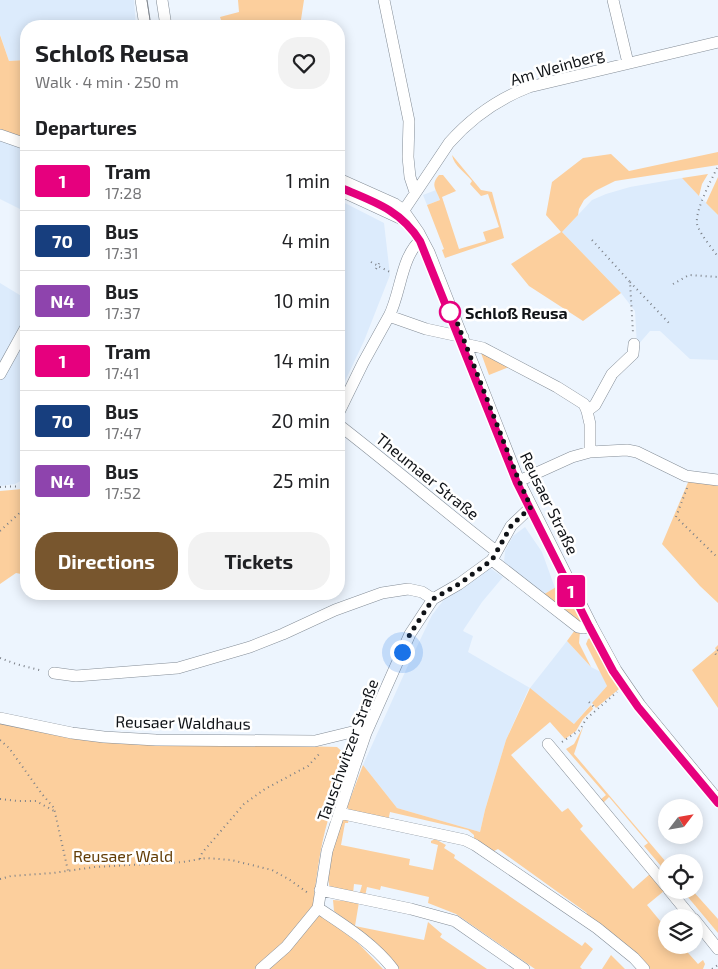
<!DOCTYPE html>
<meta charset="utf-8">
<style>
:root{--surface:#fff;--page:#f2f2f2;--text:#202124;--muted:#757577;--line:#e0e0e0;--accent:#78562e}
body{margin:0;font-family:"Exo 2",sans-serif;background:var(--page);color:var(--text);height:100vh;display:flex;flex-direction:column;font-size:19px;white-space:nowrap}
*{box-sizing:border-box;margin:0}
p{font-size:16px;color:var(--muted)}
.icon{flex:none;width:28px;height:28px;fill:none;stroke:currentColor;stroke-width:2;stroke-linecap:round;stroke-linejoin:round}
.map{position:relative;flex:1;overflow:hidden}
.side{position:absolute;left:20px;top:20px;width:325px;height:580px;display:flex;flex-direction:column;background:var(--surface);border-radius:20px;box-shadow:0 2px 12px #0003}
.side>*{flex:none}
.badge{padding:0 10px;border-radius:4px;font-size:18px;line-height:32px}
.needle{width:32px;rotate:59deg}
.buttons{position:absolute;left:658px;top:799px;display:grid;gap:10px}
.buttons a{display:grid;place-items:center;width:45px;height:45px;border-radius:50%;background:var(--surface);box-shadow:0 2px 12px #0003;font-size:25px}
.you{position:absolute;width:25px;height:25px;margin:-12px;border:4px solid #fff;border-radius:50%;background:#1a73e8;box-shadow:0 0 0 8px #1a73e833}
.map>.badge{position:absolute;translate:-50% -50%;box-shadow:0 0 0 2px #fff}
h2{padding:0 15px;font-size:19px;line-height:45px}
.round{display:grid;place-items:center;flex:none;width:52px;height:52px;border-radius:20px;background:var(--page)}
.head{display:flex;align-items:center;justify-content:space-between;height:85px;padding:0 15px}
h1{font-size:24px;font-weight:700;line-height:38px}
.cta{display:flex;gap:10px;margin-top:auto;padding:10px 15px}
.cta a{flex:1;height:58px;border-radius:20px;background:var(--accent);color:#fff;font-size:20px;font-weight:700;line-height:58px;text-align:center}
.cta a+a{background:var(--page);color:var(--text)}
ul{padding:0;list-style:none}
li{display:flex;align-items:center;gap:15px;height:60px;padding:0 15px;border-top:1px solid var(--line)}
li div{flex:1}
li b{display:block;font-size:19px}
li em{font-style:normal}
li .badge{min-width:55px;font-weight:700;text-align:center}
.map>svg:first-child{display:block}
</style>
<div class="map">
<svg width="718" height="969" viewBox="0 0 718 969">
<rect width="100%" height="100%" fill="#edf5fe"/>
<path fill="#dcebfc" d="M0,0h134l2,26h-110v34l-17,1 -9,-27z
M0,132l26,13v67l-26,-13z
M682,178l36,37v145l-28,-1 -30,-28h-10l-13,15 -2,-35 -14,-18 -59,-61 30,-32 14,-6 24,-7z
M436,190l4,10 -13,5 -4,-10z
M339,200l45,23 6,52 -26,66 -25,53z
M0,283l23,14h3v181l-11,6 -15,2z
M525,527l17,25 13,36 -14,8 -37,-34 1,-11 8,-15z
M490,568l13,9 -21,25 -18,27 -1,2 10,5 -5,16 62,36 37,-47 24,26 10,5 6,14 -33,38 -45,-36 -23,52 -21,70 -5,22 -83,-24 -34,-43 47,-104 22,-46 14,-18z"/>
<path fill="#fccf9d" d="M238,0h66l-4,26h-77l-3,-9 19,-5z
M0,35l9,26 17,-1v82l-26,-10z
M718,152v13l-103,16 -20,10 -11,9 -5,9 -1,6 -16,17 59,61 -38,28 -54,-35 -18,-22 50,-32 -15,-17 6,-33 31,-24 28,-4 18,17z
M452,155l29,35 11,2 12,46 -59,20 -3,-8 2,-1 -17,-44 13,-5c-4,-11 -10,-15 -1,-25h4l13,16 -14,6 17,52 27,-8 -3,-9 16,-5 -11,-33 -7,2 -11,-12 2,-3c-7,-9 -18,-15 -20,-26z
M708,174l-6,10 -3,12 -17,-18z
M718,177v38l-12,-12z
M481,353l28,14 -20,8z
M689,480l29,2v121l-18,-17 -38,-42z
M23,489l3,1v85l-10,-2 -16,11v-93z
M563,583l1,1 18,37 -3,1 -38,-26z
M575,630l5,1 -1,12 12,24 -24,-26z
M592,637l26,46 1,6 -23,19 -4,-5 15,-17 -21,-42 2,-5z
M718,645v63l-26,-38 24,-20 -1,-2z
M530,688l44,36 17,-19 2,4 -10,10 -7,12 -11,8 -15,-17 -39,33 51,57 6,-4 15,18 -3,3 53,60 17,-15 14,17 -17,14 19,23v17h15l17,19 5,-4 2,4 -2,5h-55l-62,-52 1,-4 -89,-64 -4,2 -20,-11v-5l-6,-5 -78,-18 -2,9 -39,-11 -2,-3 16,-42 34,43 83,24 5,-22 21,-70z
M0,721l156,21 181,5 10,9c-4,22 -13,42 -19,64 -8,27 -12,59 -15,88l45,35 25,26h-383z
M583,727l-9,27 92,108v10l-22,-26 4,-3 -39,-46 -6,6 -3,-3 6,-5 -40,-46 8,-5z
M344,819h5l-1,4h-3l-4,22 69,14 -1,6 24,5 5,-25 -7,-2v-2l4,-2 11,6 -2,3 11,7 -1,3 128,88 3,-4 8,7 -13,18 2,2h-47l-79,-55 -28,-11 1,-6 -48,-11 -1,4 -13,-3 -2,9 -8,-4h3l2,-7 -8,-1 -1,10 -20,-3c-2,-2 -4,-4 -4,-7 -3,-12 7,-55 15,-65z
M682,890h10l26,29v14z
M333,900l26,2 -4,24 69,14 4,-18 14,12 -2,3 47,32h-88l-24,-26 -41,-32z
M611,955l14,14h-23z"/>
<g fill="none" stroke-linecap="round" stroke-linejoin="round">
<defs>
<path id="minor" d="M141,0l4,26
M162,0l4,26
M384,0l25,121 -1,36 2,20 5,15
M613,0l15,63
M0,135l26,9
M339,179l56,25 8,6 16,23 10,19 90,229 73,145 24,44 24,35 78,95
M339,190l65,30
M400,216l49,-73c22,-25 49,-44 80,-56l189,-45
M389,316c12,-23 12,-61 33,-77
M466,346l3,-1 14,3 74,39 27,17 3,7 8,-6 17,-31 21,-20 1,-10
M0,374l26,-47
M339,412l24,-49 26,-47 37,13 37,8
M339,425c53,41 104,85 157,126
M590,452l37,-2 10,2 49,24 32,4
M519,481l53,-24 18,-5v-28l-3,-13
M492,560l86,67 6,1 8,-2
M54,673l22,3 102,-8 72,-21 33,-13 52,-24 47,-17 26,-4 14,3 11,7
M0,718l72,15 32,4 52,3 159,1 41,-10 10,2
M548,744l118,142
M339,813l126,27 10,5 122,83 37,30 10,11
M320,890l91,19 44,12 69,48
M669,890l23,28
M318,908c27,18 55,35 75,61
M694,919l24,30
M261,969l25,-22 32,-39 9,-57 27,-83 12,-35 44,-99 23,-35 26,-15 33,-24 19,-34 20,-19"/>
</defs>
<use href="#minor" stroke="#848d97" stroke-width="12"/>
<path stroke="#7c8188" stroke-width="2" stroke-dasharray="1 4" stroke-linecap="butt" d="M717,168c-6,13 -25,47 -19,59 5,11 14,21 20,30
M592,240l38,42 3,51
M371,262l7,4 2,-5
M376,269l2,-3 14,7
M630,282l39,41
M673,284l16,-9 29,2
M0,487l26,-1
M687,488l-11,29 42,41
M0,531l26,-24
M718,650l-3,3 3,5
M0,658l16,6 27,7
M589,702l7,7
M0,740l9,8 33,46 12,14 14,63
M562,742l18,-12 6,-11 31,-27
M0,799l18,2h18l18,10
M200,859l2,-6 42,-49 21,-15 43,-23 13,-14
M0,879l11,-3 42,-3 42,-6 88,-5 23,-4 25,2 41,10 18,10 18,13
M712,969l6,-4"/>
<use href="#minor" stroke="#fff" stroke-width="11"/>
<path stroke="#83888f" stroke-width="1" d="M147,0l4,26
M339,187l48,21 21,16 12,17 32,75 65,167 72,144 24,44 25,36 80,97"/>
</g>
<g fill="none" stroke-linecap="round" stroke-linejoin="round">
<defs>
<path id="line" d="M339,187c33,14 61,22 81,54l97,242 72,143 24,45 25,36 80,96"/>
</defs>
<use href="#line" stroke="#fff" stroke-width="11"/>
<use href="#line" stroke="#e6007e" stroke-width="8"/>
<path stroke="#101317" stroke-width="5" stroke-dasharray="0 9" d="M402,652l8,-18 23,-35 26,-15 33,-24 19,-34 20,-19 -12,-26 -66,-169h-3"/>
</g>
<circle fill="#fff" stroke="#e6007e" stroke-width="2.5" cx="450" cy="312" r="10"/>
<g text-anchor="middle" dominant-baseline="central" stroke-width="5" stroke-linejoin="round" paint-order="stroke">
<g font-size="16" fill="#101317" stroke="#fff">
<text transform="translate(557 66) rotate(-16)">Am Weinberg</text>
<text transform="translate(428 476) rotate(39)">Theumaer Straße</text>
<text transform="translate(550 503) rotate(64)">Reusaer Straße</text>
<text transform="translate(183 722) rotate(1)">Reusaer Waldhaus</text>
<text transform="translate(347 750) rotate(-70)">Tauschwitzer Straße</text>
</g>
<g font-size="16" font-weight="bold" fill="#101317" stroke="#fff" text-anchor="start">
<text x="465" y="312">Schloß Reusa</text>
</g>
<g font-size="16" fill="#633d06" stroke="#fff">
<text x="123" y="855">Reusaer Wald</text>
</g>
</g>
</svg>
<div class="buttons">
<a><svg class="needle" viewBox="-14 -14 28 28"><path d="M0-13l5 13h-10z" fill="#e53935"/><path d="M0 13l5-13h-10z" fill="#757577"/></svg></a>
<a><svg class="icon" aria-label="locate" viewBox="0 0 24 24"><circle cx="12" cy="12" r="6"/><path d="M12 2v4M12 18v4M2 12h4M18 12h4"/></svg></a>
<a><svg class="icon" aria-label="layers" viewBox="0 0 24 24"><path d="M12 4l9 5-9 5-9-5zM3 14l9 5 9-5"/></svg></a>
</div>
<div class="you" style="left:402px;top:652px"></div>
<b class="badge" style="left:571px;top:591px;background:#e6007e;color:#fff">1</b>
<section class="side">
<div class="head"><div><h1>Schloß Reusa</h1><p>Walk · 4 min · 250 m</p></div><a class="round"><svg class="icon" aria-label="heart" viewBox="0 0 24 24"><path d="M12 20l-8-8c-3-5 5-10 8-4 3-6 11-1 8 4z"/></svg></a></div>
<h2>Departures</h2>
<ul>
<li><span class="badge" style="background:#e6007e;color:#fff">1</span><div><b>Tram</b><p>17:28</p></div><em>1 min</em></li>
<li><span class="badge" style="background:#173e7e;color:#fff">70</span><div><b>Bus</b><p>17:31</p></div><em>4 min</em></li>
<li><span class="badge" style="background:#8e44ad;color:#fff">N4</span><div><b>Bus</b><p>17:37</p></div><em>10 min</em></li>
<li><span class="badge" style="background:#e6007e;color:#fff">1</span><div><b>Tram</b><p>17:41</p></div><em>14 min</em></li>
<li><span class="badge" style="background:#173e7e;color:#fff">70</span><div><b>Bus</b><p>17:47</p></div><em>20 min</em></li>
<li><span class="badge" style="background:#8e44ad;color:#fff">N4</span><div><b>Bus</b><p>17:52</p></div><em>25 min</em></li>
</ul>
<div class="cta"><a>Directions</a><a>Tickets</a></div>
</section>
</div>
